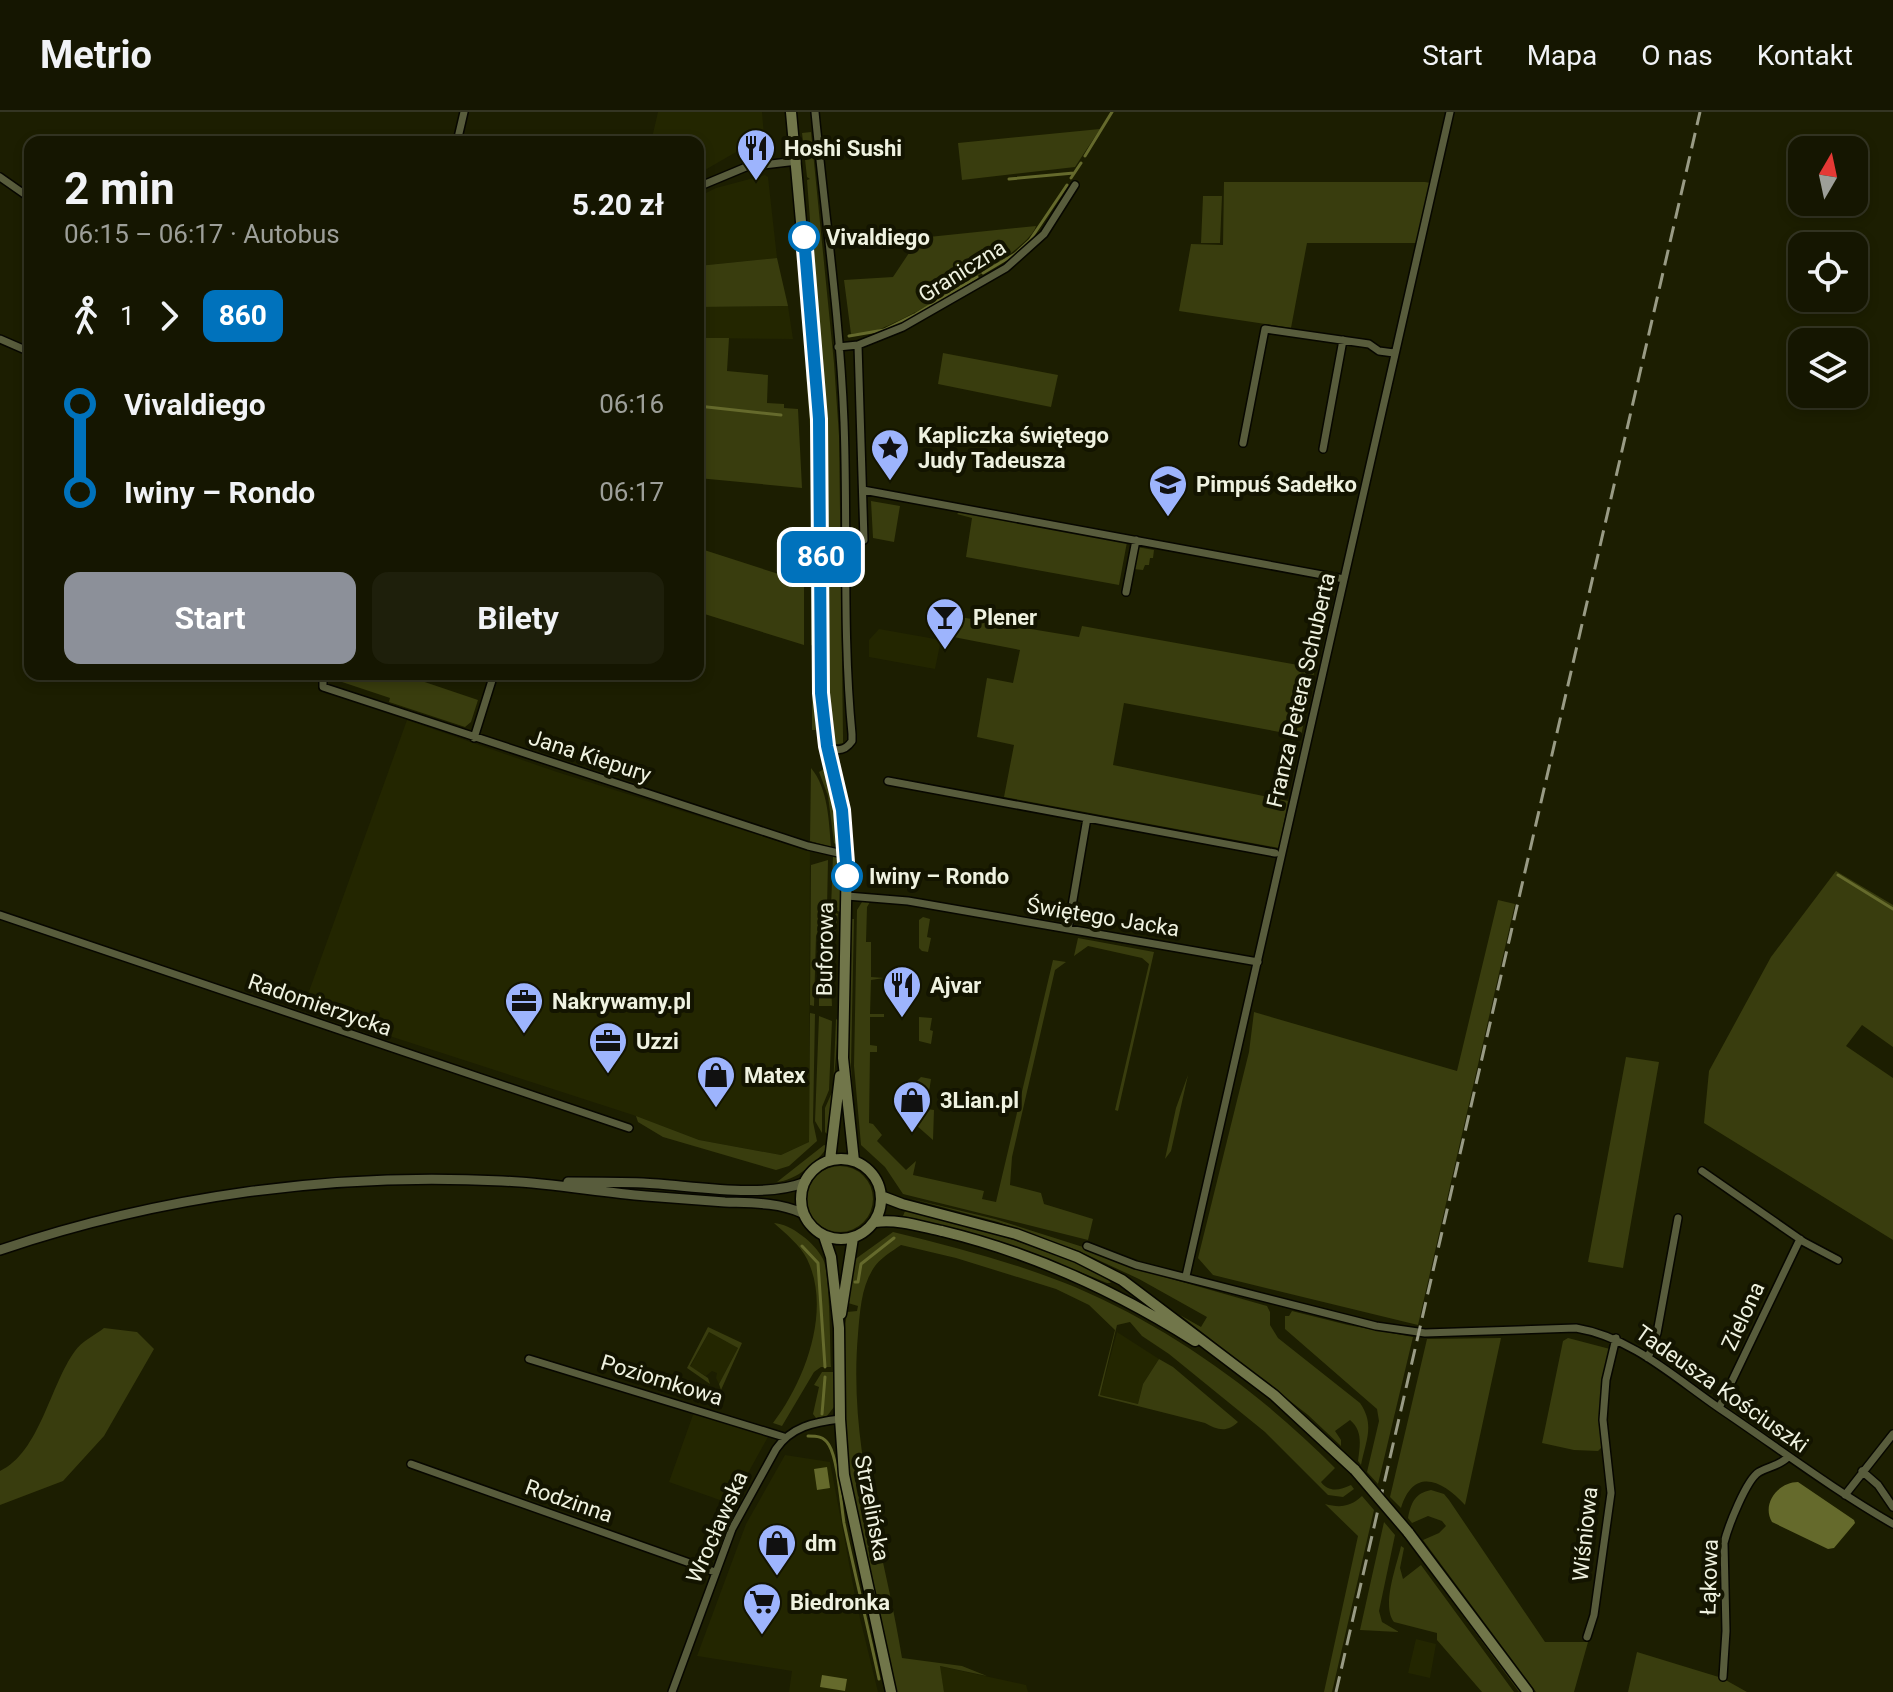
<!DOCTYPE html>
<html lang="pl">
<meta charset="utf-8">
<style>
:root{--surface:#151601;--page:#1e1f0b;--text:#f1f3f6;--muted:#9d9f99;--line:#343523;--accent:#8c9099}
body{margin:0;font-family:Roboto,sans-serif;background:var(--page);color:var(--text);height:100vh;display:flex;flex-direction:column;font-size:30px;white-space:nowrap}
*{box-sizing:border-box;margin:0}
p{font-size:26px;color:var(--muted)}
.icon{flex:none;width:44px;height:44px;fill:none;stroke:currentColor;stroke-width:2;stroke-linecap:round;stroke-linejoin:round}
.map{position:relative;flex:1;overflow:hidden}
.side{position:absolute;left:24px;top:24px;width:680px;height:544px;display:flex;flex-direction:column;background:var(--surface);border-radius:16px;box-shadow:0 4px 12px #0003,0 0 0 2px var(--line)}
.side>*{flex:none}
.badge{padding:0 16px;border-radius:12px;font-size:28px;line-height:52px}
.needle{width:52px;rotate:9deg}
.fabs{position:absolute;left:1788px;top:24px;display:grid;gap:16px}
.fabs a{display:grid;place-items:center;width:80px;height:80px;border-radius:16px;background:var(--surface);box-shadow:0 4px 12px #0003,0 0 0 2px var(--line);font-size:40px}
.map>.badge{position:absolute;translate:-50% -50%;box-shadow:0 0 0 4px #fff}
.legs{display:flex;align-items:center;gap:12px;height:88px;padding:0 40px;font-size:26px}
.legs p{margin-inline-start:auto}
.head{display:flex;align-items:center;justify-content:space-between;height:136px;padding:0 40px}
h1{font-size:44px;font-weight:700;line-height:60px}
.button{display:flex;gap:16px;margin-top:auto;padding:16px 40px}
.button a{flex:1;height:92px;border-radius:16px;background:var(--accent);color:#fff;font-size:32px;font-weight:700;line-height:92px;text-align:center}
.button a+a{background:var(--page);color:var(--text)}
ul{padding:0 40px;list-style:none}
li{display:flex;align-items:center;gap:28px;height:88px;font-size:30px}
li i{display:grid;place-items:center;width:12px;height:100%;margin:0 10px;background:currentColor}
li i::after{content:'';width:20px;height:20px;margin:-10px;border:6px solid;border-radius:50%;background:var(--surface)}
li p{margin-inline-start:auto}
li:first-child i{background:linear-gradient(#0000 50%,currentColor 0)}
li:last-child i{background:linear-gradient(currentColor 50%,#0000 0)}
header{display:flex;align-items:center;gap:48px;box-sizing:border-box;height:112px;padding:0 40px;background:var(--surface);border-bottom:2px solid var(--line)}
header strong{font-size:38px}
nav{display:flex;gap:44px;margin-inline-start:auto;font-size:28px}
.map>svg:first-child{display:block}
</style>
<header>
<strong>Metrio</strong>
<nav><a>Start</a><a>Mapa</a><a>O nas</a><a>Kontakt</a></nav>
</header>
<div class="map">
<svg width="1893" height="1580" viewBox="0 0 1893 1580">
<rect width="100%" height="100%" fill="#1c1e01"/>
<path fill="#232600" d="M658,0h104l2,24 -66,38v-32h-47z
M765,63l3,2 9,81 -79,8v-69l18,-9z
M788,194l5,33 -95,-1v-31z
M879,517l62,11 -6,29 -66,-12v-17z
M407,608l150,52 253,79 -1,291 -28,13 -82,-15 -66,-25 -330,-107z
M709,1220l29,16 -19,36 -3,-6 1,-5 -5,-2 -6,5 -16,-9z
M1117,1220l42,27 -16,25 -5,20 -38,-9z
M694,1300l75,23 -38,69 -62,-22z
M785,1343l45,7 27,144 21,86h-89l3,-21 -95,-15 49,-132z
M1416,1527l20,5 -6,34 -22,-5z
M939,1554l87,19 2,7h-84z"/>
<path fill="#393d0e" d="M1100,17l-25,38 -113,13 -4,-37z
M811,20l23,231 5,73 4,299v8l-9,2 -7,-66 -1,-244 -19,-255 3,-1 -3,-2 -5,-44z
M1224,70h201l6,1 -15,60h-109l-16,85 -112,-17 12,-67 32,1z
M1203,84h19l-2,47h-19z
M1036,114c-6,26 -131,95 -161,105 -7,2 -16,2 -24,3l-7,-54 49,-3 26,-39z
M777,146l11,48 -90,1v-41z
M698,226h31l-2,33 41,4 -1,28 17,1v4l14,1 4,79 -104,-10z
M943,241l115,22 -7,32 -113,-23z
M806,261l4,1 4,66 1,114 -4,4v-118z
M871,389l29,5 -6,36 -21,-4z
M960,399l167,31 -8,43 -153,-28 6,-39 -15,-4z
M1137,435l17,3 -1,8h-3l-1,7h-4l-2,5 -10,-1z
M698,436l93,30 13,2v65l-106,-33z
M811,460l4,4 -2,70 -2,-1z
M942,502l137,23 3,-11 233,42 -14,68 -177,-33 -11,62 175,36 -9,47 -275,-51 10,-52 -37,-8 10,-59 26,5 7,-33 -82,-16z
M814,542l2,76h-4v-75z
M333,562h68l77,26 -7,22 -6,5 -76,-25 1,-4 -54,-18z
M811,656c17,20 18,53 20,79l-21,-6z
M824,657l13,48 3,30 -6,-4 -6,-47 -9,-24z
M833,743l8,1 -1,56 -9,-4z
M828,748l-1,49 -11,27 -2,70 -4,-1 1,-140z
M1836,759l57,34v142l-31,-22 -16,21 47,32v162l-189,-117 5,-52 62,-114z
M1498,788l17,4 -97,421 -205,-50 -15,-17 51,-206 5,-40 203,59z
M862,790h8l-3,5 -1,35h5v35l13,1 -13,2 -1,34h14v3h-14v28l7,1v6h-7l-1,71 4,1 9,11 -5,6 29,29 10,-9 -3,14 71,16 -2,8 14,3 57,-242 13,2 -11,8 -43,187 -2,28 31,8 3,11 49,15 -5,21 -185,-46 -18,-27 -24,-22 -7,-79 3,-156z
M830,799l8,3 -8,47 2,45h-13v-68z
M923,805l7,2 -3,18 4,1 -3,14 -6,-1 -3,-3v-28z
M851,807h3l-3,147 5,69 -8,-68z
M1078,826l76,14 -36,159 -3,-1 34,-146 -7,-6 -54,-12 -14,10z
M810,901l5,1 -2,108 4,19 -28,25 -13,4 -113,-33 -25,-15 -2,-6 63,24 82,15 28,-13z
M819,904l13,5 -3,69 -7,17v26l-7,-12z
M919,905l13,1 -2,12 3,1 -2,13 -12,-3z
M836,907l3,2 -10,115 -4,-4v-24l8,-18z
M1626,945l33,5 -36,206 -35,-6z
M1188,963l-17,76 -6,8 11,-51z
M921,965l10,2 -4,26 -10,-5v-19z
M920,996l14,2 -1,30 -25,-22 8,-1z
M824,1033l4,1c-9,15 -33,35 -51,36z
M807 1087a33 33 0 1 1 66 0a33 33 0 1 1-66 0Z
M908,1086l87,21 88,28 50,21 134,38 3,6v13l8,13 82,65c15,22 6,37 1,62l-3,-4c2,-16 5,-30 -8,-41l-15,11 6,9v6l-33,-31 -128,-100 21,12 6,-10 -68,-38 -60,-28 -81,-29z
M905,1099c58,13 113,28 169,51 12,5 29,10 37,21h-4c-70,-29 -130,-49 -204,-67z
M774,1111c17,1 41,20 49,36 7,13 7,89 8,108h-10l-7,5 -32,54 -9,-3c32,-42 59,-113 34,-164 -6,-13 -22,-26 -33,-36z
M893,1120c62,15 123,31 182,55 98,42 186,106 260,181l-14,14c8,11 19,8 30,3l3,4 -11,8 -15,-2 -63,-63 -96,-78 -27,-18 -12,-14 -13,3 -17,70 38,9 5,-20 16,-25 14,8 65,55c-11,11 -21,8 -33,1l-107,-27 17,-66 -26,-25 -33,-16 -100,-31 -55,-13c-10,7 -21,13 -28,24 -12,19 -13,43 -15,65 -10,115 26,213 44,324l60,8 25,10 -47,-10 4,26h-48c-12,-32 -16,-68 -24,-101 -20,-92 -39,-186 -25,-279l10,-1 1,-5 -10,-3 6,-43z
M1292,1199l56,14 65,12 -35,147 -11,-12 12,-51 -2,-12 -92,-80v-13h4z
M708,1215l34,16 -21,47 -2,-6 19,-36 -29,-16 -19,34 18,12 2,6 -23,-16z
M104,1216l33,4 17,17 -50,87 -41,45 -63,24v-34c40,-19 50,-86 75,-120 6,-9 20,-16 29,-23z
M1501,1226l-36,167c-22,-24 -51,-39 -64,3l-11,-11 37,-158z
M1568,1226l42,11 -9,45v54l-3,3 -24,-1 -32,-7 21,-102z
M822,1260h13l-1,35 -7,9 -11,2 -3,-4 6,-27 -5,-2z
M1431,1378l13,4 5,6 96,142h43l-14,50h-38l-113,-152 16,-7 7,-7 -4,-5 -14,-5 -16,7 -4,-5c3,-15 7,-25 23,-28z
M1362,1384l12,14 -42,182h-8l34,-156 -33,-32c15,4 25,3 37,-8z
M1384,1410l11,13 -16,76 3,11 17,10 -39,-2z
M1401,1434l3,2 -4,20 3,11 18,-14 93,127h-32l-45,-52v-7l-43,-11c-13,-16 3,-57 7,-76z
M1423,1450l98,130h-2z
M1637,1540l85,26 25,14h-119z"/>
<path fill="#656a2c" d="M827,1355l3,21 -13,2 -3,-21z
M1798,1370l56,38 1,3 -21,25 -6,1 -56,-27c-11,-19 7,-40 26,-40z
M822,1563l25,4 -2,12 -25,-4z"/>
<g fill="none" stroke-linecap="round" stroke-linejoin="round">
<path stroke="#656a2c" stroke-width="3" d="M1085,44l27,-44
M1071,66l10,-15
M1009,67l65,-6
M983,161l32,-19 15,-14 37,-55
M916,202l61,-37
M849,224l35,-6 30,-15
M698,294l83,9
M1838,763l55,34
M802,1134l16,17 7,104
M855,1170h3l3,-18 33,-26
M822,1302l3,-37
M808,1324c8,0 16,0 21,9 9,15 12,59 15,78 11,52 24,104 35,156"/>
<defs>
<path id="minor" d="M815,0c10,103 25,207 29,310 4,104 -2,210 8,312v7c-7,10 -15,11 -25,5
M457,30l7,-30
M0,65l30,21
M698,75l48,-20 51,-6
M0,227l30,13
M858,233l6,195
M838,235l20,-2 45,-18 103,-59 38,-34 31,-49
M1243,331l22,-114 104,15 10,7 15,2
M1323,337l20,-109
M863,378l481,89
M1126,480l10,-52
M323,562v13l485,159 39,9
M474,626l20,-64
M888,669l387,72
M847,784l61,5 350,61
M0,803l629,213
M1068,817l19,-111
M1702,1059l102,71 34,18
M1087,1134l49,19 240,61 49,7 151,-5c55,9 98,49 143,80 58,39 113,81 174,116
M1186,1164l264,-1164
M1648,1246l9,-25 21,-115
M529,1247l255,78
M1719,1296l81,-169
M411,1352l304,108
M1862,1359l16,14 15,22
M1845,1383l48,-61
M1587,1525l7,-22 17,-122 -8,-73 3,-40 10,-42
M1723,1565l3,-46 -2,-88c4,-16 22,-63 35,-71 11,-6 20,-6 29,-15
M672,1580l60,-163 44,-80c15,-22 38,-27 64,-30"/>
<path id="tertiary" d="M568,1070c25,0 50,0 75,1 45,2 119,16 160,0
M0,1138c160,-54 332,-78 502,-69 48,2 96,11 144,15 26,2 53,4 79,6 25,1 53,0 77,11"/>
<path id="secondary" d="M791,0l28,307 2,274 6,53 15,64 5,45 -4,203 11,103
M801 1087a40 40 0 1 1 80 0a40 40 0 1 1-80 0Z
M830,1048l10,-84
M881,1084l21,8 114,30 61,23 45,23 152,115 81,75
M875,1110c23,-3 44,4 67,9 91,22 174,60 253,110
M824,1124l7,21 8,71 1,91 4,56 47,217
M841,1202l12,-76
M1408,1420l120,160"/>
</defs>
<use href="#minor" stroke="#070700" stroke-width="10"/>
<use href="#tertiary" stroke="#070700" stroke-width="12"/>
<use href="#secondary" stroke="#070700" stroke-width="13"/>
<use href="#minor" stroke="#585c3c" stroke-width="7"/>
<use href="#tertiary" stroke="#585c3c" stroke-width="9"/>
<use href="#secondary" stroke="#71764a" stroke-width="10"/>
<path stroke="#999b85" stroke-width="3" stroke-dasharray="16 8" stroke-linecap="butt" d="M1336,1580l364,-1580"/>
<defs>
<path id="secondary-bridge" d="M1355,1358l53,62"/>
</defs>
<use href="#secondary-bridge" stroke="#070700" stroke-width="13" stroke-linecap="butt"/>
<use href="#secondary-bridge" stroke="#71764a" stroke-width="10"/>
</g>
<g fill="none" stroke-linecap="round" stroke-linejoin="round">
<defs>
<path id="line-1" d="M804,125l15,182 2,274 6,53 15,64 5,66"/>
</defs>
<use href="#line-1" stroke="#fff" stroke-width="18"/>
<use href="#line-1" stroke="#0072bc" stroke-width="12"/>
</g>
<defs>
<symbol id="restaurant-pin" viewBox="-11 -11 22 30"><path d="M0 17L-7.5 6A9.5 9.5 0 1 1 7.5 6Z" fill="#9db4fd" stroke="#131400"/><path d="M-5-6h1v4h1v-4h1v4h1v-4h1v5L-1.5 .5V6h-2V.5L-5-1ZM5-6V6H3V1.5H1.5Q1.5-4 5-6Z" fill="#111"/></symbol>
<symbol id="sight-pin" viewBox="-11 -11 22 30"><path d="M0 17L-7.5 6A9.5 9.5 0 1 1 7.5 6Z" fill="#9db4fd" stroke="#131400"/><path d="M0-6L1.8-2.2L6-1.7L2.9 1.2L3.7 5.4L0 3.3L-3.7 5.4L-2.9 1.2L-6-1.7L-1.8-2.2Z" fill="#111"/></symbol>
<symbol id="school-pin" viewBox="-11 -11 22 30"><path d="M0 17L-7.5 6A9.5 9.5 0 1 1 7.5 6Z" fill="#9db4fd" stroke="#131400"/><path d="M0-5L7-2L0 1L-7-2ZM-4 1L0 2.5L4 1V4Q0 6-4 4Z" fill="#111"/></symbol>
<symbol id="bar-pin" viewBox="-11 -11 22 30"><path d="M0 17L-7.5 6A9.5 9.5 0 1 1 7.5 6Z" fill="#9db4fd" stroke="#131400"/><path d="M-6-5H6L.8 .8V4.5H3.5V6h-7V4.5H-.8V.8Z" fill="#111"/></symbol>
<symbol id="office-pin" viewBox="-11 -11 22 30"><path d="M0 17L-7.5 6A9.5 9.5 0 1 1 7.5 6Z" fill="#9db4fd" stroke="#131400"/><path d="M-6-3h4V-5.5h4V-3h4V5H-6ZM-1-4.5V-3h2v-1.5ZM-6 0V1H6V0Z" fill="#111"/></symbol>
<symbol id="shop-pin" viewBox="-11 -11 22 30"><path d="M0 17L-7.5 6A9.5 9.5 0 1 1 7.5 6Z" fill="#9db4fd" stroke="#131400"/><path d="M-5-2.5h2.3a2.7 3.5 0 0 1 5.4 0H5L5.5 6h-11ZM-1.5-2.5h3a1.5 2.3 0 0 0-3 0Z" fill="#111"/></symbol>
<symbol id="supermarket-pin" viewBox="-11 -11 22 30"><path d="M0 17L-7.5 6A9.5 9.5 0 1 1 7.5 6Z" fill="#9db4fd" stroke="#131400"/><path d="M-6-5.5h2.5l.6 2H6L4.5 2H-2.5L-4.4-4H-6ZM-1.5 3.2a1.3 1.3 0 1 0 .1 0ZM3 3.2a1.3 1.3 0 1 0 .1 0Z" fill="#111"/></symbol>
</defs>
<g fill-rule="evenodd">
<use href="#restaurant-pin" x="734" y="14" width="44" height="60"/>
<use href="#sight-pin" x="868" y="314" width="44" height="60"/>
<use href="#school-pin" x="1146" y="350" width="44" height="60"/>
<use href="#bar-pin" x="923" y="483" width="44" height="60"/>
<use href="#restaurant-pin" x="880" y="851" width="44" height="60"/>
<use href="#office-pin" x="502" y="867" width="44" height="60"/>
<use href="#office-pin" x="586" y="907" width="44" height="60"/>
<use href="#shop-pin" x="694" y="941" width="44" height="60"/>
<use href="#shop-pin" x="890" y="966" width="44" height="60"/>
<use href="#shop-pin" x="755" y="1409" width="44" height="60"/>
<use href="#supermarket-pin" x="740" y="1468" width="44" height="60"/>
</g>
<g fill="#fff" stroke="#0072bc" stroke-width="4">
<circle cx="804" cy="125" r="14"/>
<circle cx="847" cy="764" r="14"/>
</g>
<g text-anchor="middle" dominant-baseline="central" stroke-width="8" stroke-linejoin="round" paint-order="stroke">
<g font-size="22" font-weight="bold" fill="#eff2e0" stroke="#131400" text-anchor="start">
<text x="784" y="36">Hoshi Sushi</text>
<text x="918" y="323">Kapliczka świętego<tspan x="918" dy="25">Judy Tadeusza</tspan></text>
<text x="1196" y="372">Pimpuś Sadełko</text>
<text x="973" y="505">Plener</text>
<text x="930" y="873">Ajvar</text>
<text x="552" y="889">Nakrywamy.pl</text>
<text x="636" y="929">Uzzi</text>
<text x="744" y="963">Matex</text>
<text x="940" y="988">3Lian.pl</text>
<text x="805" y="1431">dm</text>
<text x="790" y="1490">Biedronka</text>
</g>
<g font-size="22" font-weight="bold" fill="#eff2e0" stroke="#131400" text-anchor="start">
<text x="826" y="125">Vivaldiego</text>
<text x="869" y="764">Iwiny – Rondo</text>
</g>
<g font-size="22" fill="#eff2e0" stroke="#131400">
<text transform="translate(962 159) rotate(-32)">Graniczna</text>
<text transform="translate(1301 578) rotate(-77)">Franza Petera Schuberta</text>
<text transform="translate(590 644) rotate(18)">Jana Kiepury</text>
<text transform="translate(1103 805) rotate(9)">Świętego Jacka</text>
<text transform="translate(825 837) rotate(-89)">Buforowa</text>
<text transform="translate(320 893) rotate(19)">Radomierzycka</text>
<text transform="translate(1743 1204) rotate(-65)">Zielona</text>
<text transform="translate(662 1268) rotate(17)">Poziomkowa</text>
<text transform="translate(1722 1277) rotate(35)">Tadeusza Kościuszki</text>
<text transform="translate(569 1389) rotate(19)">Rodzinna</text>
<text transform="translate(872 1396) rotate(79)">Strzelińska</text>
<text transform="translate(717 1415) rotate(-66)">Wrocławska</text>
<text transform="translate(1585 1422) rotate(-84)">Wiśniowa</text>
<text transform="translate(1709 1465) rotate(-88)">Łąkowa</text>
</g>
</g>
</svg>
<div class="fabs">
<a><svg class="needle" viewBox="-14 -14 28 28"><path d="M0-13l5 13h-10z" fill="#e53935"/><path d="M0 13l5-13h-10z" fill="#9d9f99"/></svg></a>
<a><svg class="icon" aria-label="locate" viewBox="0 0 24 24"><circle cx="12" cy="12" r="6"/><path d="M12 2v4M12 18v4M2 12h4M18 12h4"/></svg></a>
<a><svg class="icon" aria-label="layers" viewBox="0 0 24 24"><path d="M12 4l9 5-9 5-9-5zM3 14l9 5 9-5"/></svg></a>
</div>
<b class="badge" style="left:821px;top:445px;background:#0072bc;color:#fff">860</b>
<section class="side">
<div class="head"><div><h1>2 min</h1><p>06:15 – 06:17 · Autobus</p></div><b>5.20 zł</b></div>
<div class="legs"><svg class="icon" aria-label="walk" viewBox="0 0 24 24"><circle cx="13" cy="4" r="2"/><path d="M13 8l-2 6 4 7M11 14l-3 7M7 12l3-4h3l4 4"/></svg>1<svg class="icon" aria-label="forward" viewBox="0 0 24 24"><path d="M9 5l7 7-7 7"/></svg><b class="badge" style="background:#0072bc;color:#fff">860</b></div>
<ul>
<li><i style="color:#0072bc"></i><b>Vivaldiego</b><p>06:16</p></li>
<li><i style="color:#0072bc"></i><b>Iwiny – Rondo</b><p>06:17</p></li>
</ul>
<div class="button"><a>Start</a><a>Bilety</a></div>
</section>
</div>
